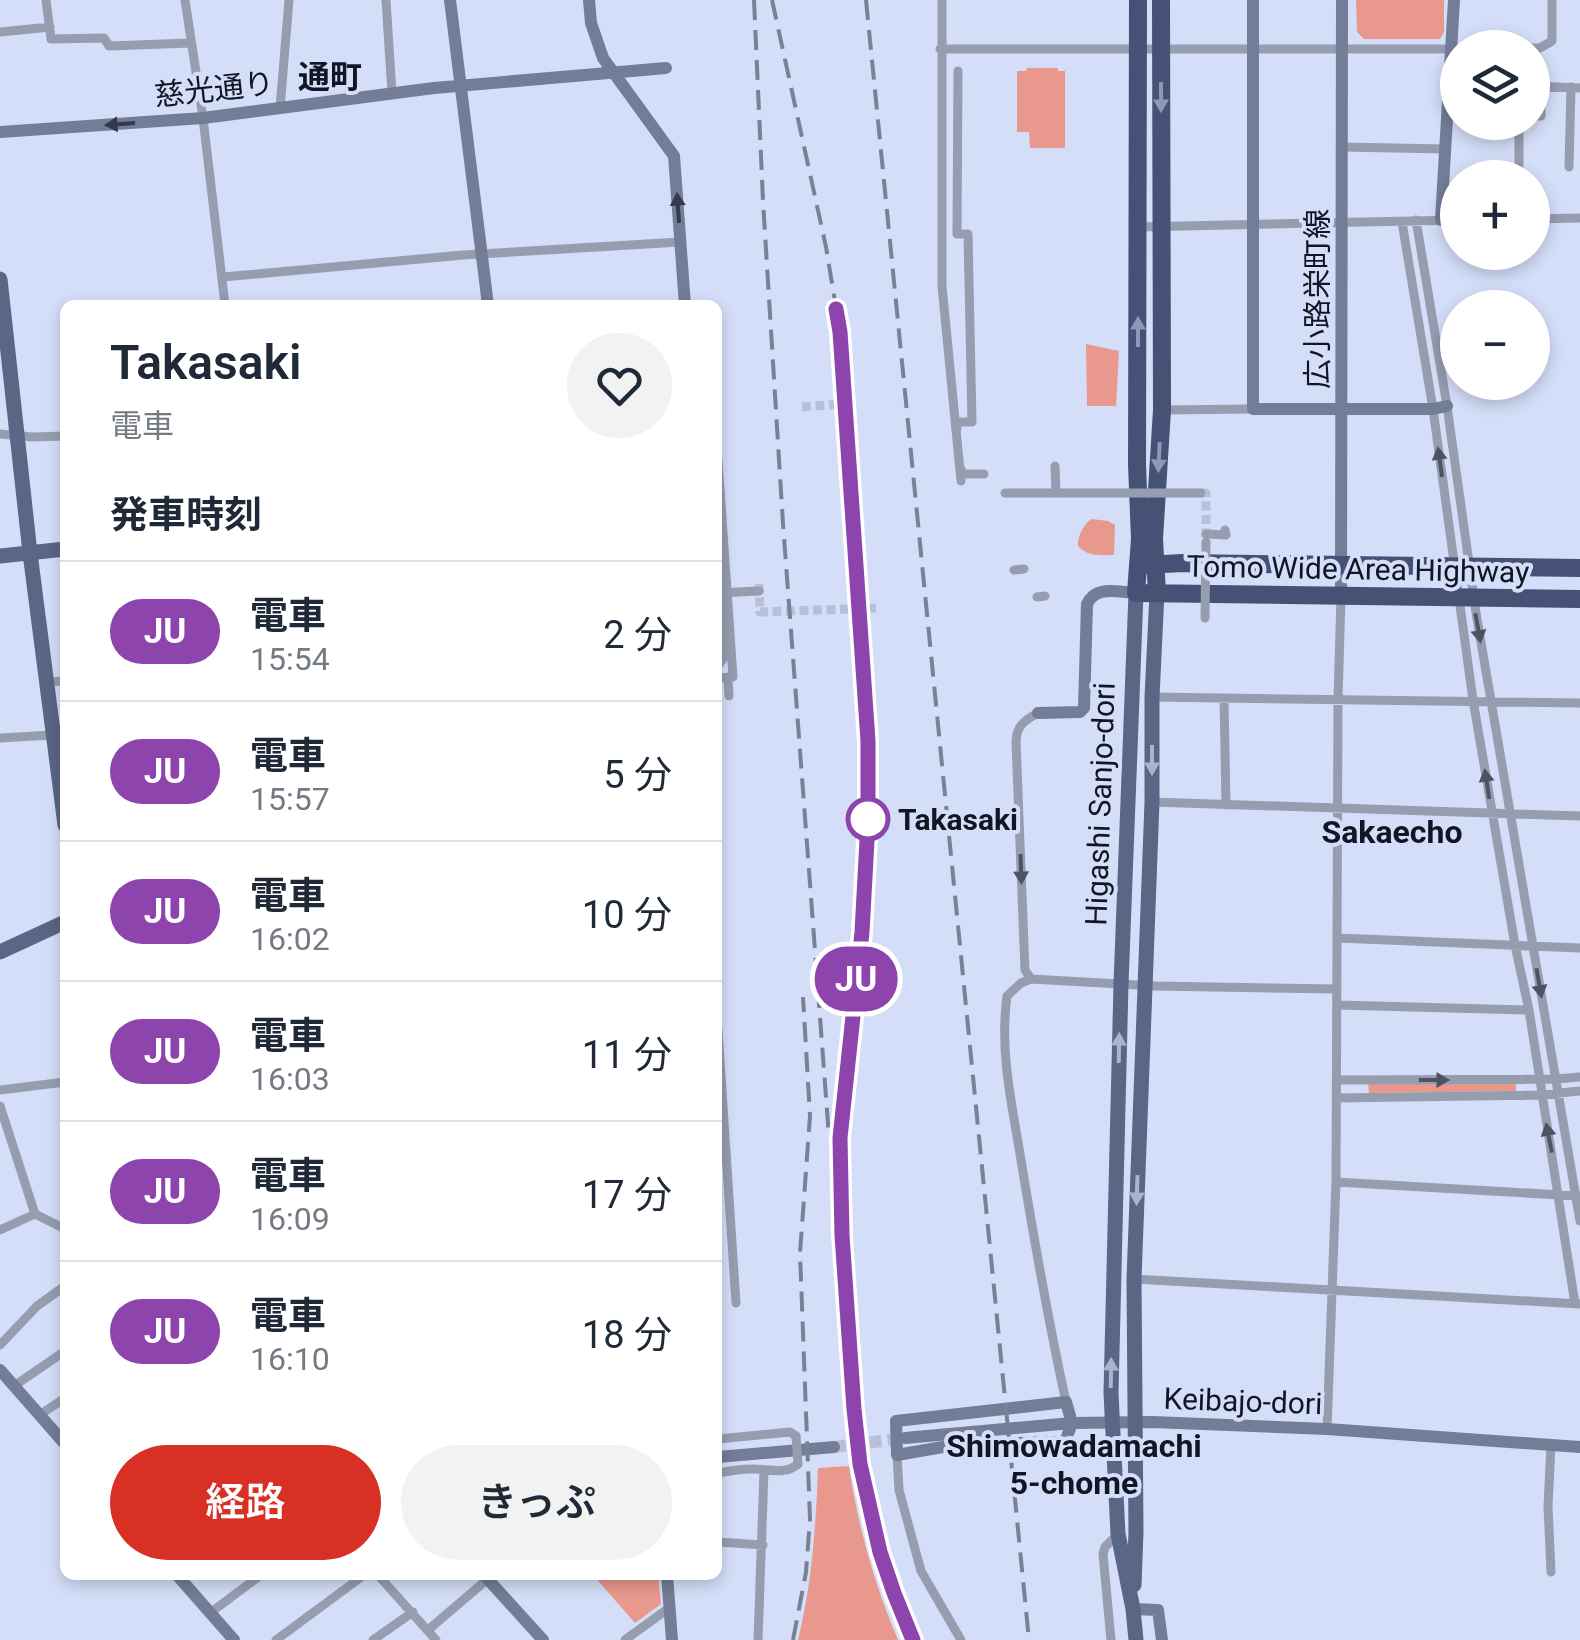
<!DOCTYPE html>
<html lang="ja">
<meta charset="utf-8">
<style>
:root{--surface:#fff;--page:#f2f2f3;--text:#1f2937;--muted:#747a83;--line:#e0e1e3;--accent:#d93025}
body{margin:0;font-family:Roboto,"Noto Sans JP",sans-serif;background:var(--page);color:var(--text);height:100vh;display:flex;flex-direction:column;font-size:38px;white-space:nowrap}
*{box-sizing:border-box;margin:0}
p{font-size:32px;color:var(--muted)}
.icon{flex:none;width:55px;height:55px;fill:none;stroke:currentColor;stroke-width:2;stroke-linecap:round;stroke-linejoin:round}
.map{position:relative;flex:1;overflow:hidden}
.panel{position:absolute;left:60px;top:300px;width:662px;height:1280px;display:flex;flex-direction:column;background:var(--surface);border-radius:15px;box-shadow:0 5px 15px #0003}
.panel>*{flex:none}
.badge{padding:0 20px;border-radius:32px;font-size:35px;line-height:65px}
.controls{position:absolute;left:1440px;top:30px;display:grid;gap:20px}
.controls a{display:grid;place-items:center;width:110px;height:110px;border-radius:50%;background:var(--surface);box-shadow:0 5px 15px #0003;font-size:50px}
.map>.badge{position:absolute;translate:-50% -50%;box-shadow:0 0 0 5px #fff}
h2{padding:0 50px;font-size:38px;line-height:90px}
.round{display:grid;place-items:center;flex:none;width:105px;height:105px;border-radius:52px;background:var(--page)}
.head{display:flex;align-items:center;justify-content:space-between;height:170px;padding:0 50px}
h1{font-size:48px;font-weight:600;line-height:75px}
.action{display:flex;gap:20px;margin-top:auto;padding:20px 50px}
.action a{flex:1;height:115px;border-radius:60px;background:var(--accent);color:#fff;font-size:40px;font-weight:600;line-height:115px;text-align:center}
.action a+a{background:var(--page);color:var(--text)}
ul{padding:0;list-style:none}
li{display:flex;align-items:center;gap:30px;height:140px;padding:0 50px;border-top:2px solid var(--line)}
li div{flex:1}
li b{display:block;font-size:38px}
li em{font-style:normal}
li .badge{min-width:110px;font-weight:700;text-align:center}
.map>svg:first-child{display:block}
</style>
<div class="map">
<svg width="1580" height="1640" viewBox="0 0 1580 1640">
<rect width="100%" height="100%" fill="#d4def8"/>
<path fill="#e8988c" d="M1356,0h88v32l-4,7h-76l-7,-7z
M1027,68h31v3h7v77h-35l-1,-16h-12v-61h9z
M1086,344l33,7 -3,55h-29z
M1092,519l16,2 7,4 -1,30c-14,0 -26,2 -36,-9 -1,-9 6,-23 14,-27z
M1368,1083h148v8l-147,2z
M849,1466c9,61 25,117 49,174h-100c14,-57 18,-114 20,-172z
M593,1575h65l3,29 -26,19z"/>
<g fill="none" stroke-linecap="round" stroke-linejoin="round">
<path stroke="#b7c0d8" stroke-width="9" stroke-dasharray="9 4.5" stroke-linecap="butt" d="M802,407l52,-4
M1201,493h5v48
M759,584l1,28 116,-4"/>
<path stroke="#b7c0d8" stroke-width="12" stroke-dasharray="12 6" stroke-linecap="butt" d="M834,1447l71,-9"/>
<path stroke="#969daf" stroke-width="9" d="M46,0l5,39 53,-1 5,8 81,-3
M185,0l18,118 22,187
M386,0l6,93
M942,0v286l19,195
M0,32l50,-5
M1532,48h8l12,-7v-41
M940,49h518
M1532,86l48,2
M280,108l9,-108
M1532,116h9v-30
M1342,147l103,2
M1569,167l2,-80
M1496,169h23v-47
M1532,219l48,-1
M1416,220l31,186 29,207 104,608
M1402,222l31,187 40,291 42,245 14,65 46,294
M1138,227l320,-7
M223,277l240,-22 217,-13
M1162,410l91,-1
M957,429v-7h15l-4,-188h-11l1,-163
M0,434l32,3 33,-1
M1055,466l1,27
M961,469l1,5h22
M1206,534l20,1 -1,-5
M1014,570l10,-1
M1037,597l8,-1
M718,666l5,-7 -5,-119
M728,677l1,19
M718,678l15,-1 -15,-216
M47,682l18,-1
M1152,697l428,6
M1224,698l2,107
M0,738l53,-3
M1152,802l428,14
M1338,938l242,10
M1031,979l-6,-9 -9,-228c0,-16 9,-22 22,-29
M1337,1005l192,5
M718,1031l18,272
M1337,1080l219,-1 24,-2
M0,1090l65,-8
M1337,1098l203,-3 40,-4
M0,1106l35,108 30,15
M1336,1182l242,14
M0,1230l35,-16
M1134,1279l446,25
M0,1345l37,-39 28,-20
M14,1386l51,-35
M1066,1402c-17,-78 -31,-157 -44,-236 -9,-57 -23,-113 -15,-170l14,-13 10,-4 124,7 182,3
M41,1414l24,-16
M1327,1429l9,-247 2,-483 3,-102
M718,1439l72,-7 6,4
M1551,1445l-3,61 3,66
M897,1455l2,35 22,81 40,69
M718,1473c11,-2 22,-4 33,-4 16,-1 33,7 47,-5
M718,1542l45,3
M378,1575l58,65
M210,1613l51,-38
M428,1630l62,-53
M276,1640l88,-65
M373,1640l40,-28
M625,1640l44,-32
M758,1640l6,-169
M1111,1640l-8,-86 2,-7 13,-13"/>
<path stroke="#737d97" stroke-width="12" d="M450,0l38,305
M589,0l2,23 12,35 71,98 11,149
M1253,0v409h180l14,-3
M0,132l203,-14 231,-30 232,-20
M1441,220l13,-220
M1341,597l1,-597
M1038,713l42,-1 4,-4 3,-104c9,-19 30,-12 49,-11
M0,1370l65,74
M1066,1402l6,21 -7,19 -105,2 -63,11 -1,-34z
M905,1438l167,-15 80,-1 175,7 253,18
M718,1457l116,-10
M177,1575l57,65
M484,1575l59,65
M667,1575l5,65
M1133,1609l25,1 4,30"/>
<path stroke="#5a6685" stroke-width="15" d="M0,279l30,274 35,272
M0,556l65,-7
M1136,593l-15,391 -10,409 7,141 15,75 3,31
M0,952l65,-30
M1134,1585l2,-53 -2,-253 18,-477v-105l5,-104"/>
<path stroke="#455276" stroke-width="18" d="M1138,0l-1,465 3,74 -4,54 444,6
M1146,565l36,-2 398,5
M1157,593l-3,-54 8,-129 -1,-410"/>
<path stroke="#798196" stroke-width="4" stroke-dasharray="20 10" stroke-linecap="butt" d="M754,0l9,201 20,323 46,613
M772,0l54,247 14,85 28,409v81l-7,110 -22,206 3,97 12,174 6,55 9,44 25,85 19,47
M866,0l163,1640
M793,1640l13,-68 4,-53 -10,-266 10,-137 -7,-119"/>
<path stroke="#969daf" stroke-width="9" d="M1005,493h196
M718,593l41,-2
M1205,618l1,-76
M796,1436l2,28"/>
</g>
<defs><path id="oneway-solid" d="M-6-.8H1V-3.2L6.5 0L1 3.2V.8H-6Z" transform="scale(2.5)"/></defs>
<g fill="#8c98b7">
<use href="#oneway-solid" transform="translate(1161 97) rotate(90)"/>
<use href="#oneway-solid" transform="translate(1138 332) rotate(-90)"/>
<use href="#oneway-solid" transform="translate(1159 457) rotate(93)"/>
</g>
<g fill="#333a4d">
<use href="#oneway-solid" transform="translate(120 124) rotate(176)"/>
<use href="#oneway-solid" transform="translate(678 208) rotate(-94)"/>
</g>
<g fill="#4d5363">
<use href="#oneway-solid" transform="translate(1440 462) rotate(-98)"/>
<use href="#oneway-solid" transform="translate(1478 628) rotate(80)"/>
<use href="#oneway-solid" transform="translate(1487 784) rotate(-99)"/>
<use href="#oneway-solid" transform="translate(1021 869) rotate(88)"/>
<use href="#oneway-solid" transform="translate(1539 983) rotate(80)"/>
<use href="#oneway-solid" transform="translate(1434 1080)"/>
<use href="#oneway-solid" transform="translate(1549 1138) rotate(-101)"/>
</g>
<g fill="#a9b4d0">
<use href="#oneway-solid" transform="translate(1152 760) rotate(90)"/>
<use href="#oneway-solid" transform="translate(1119 1048) rotate(-89)"/>
<use href="#oneway-solid" transform="translate(1137 1190) rotate(92)"/>
<use href="#oneway-solid" transform="translate(1111 1373) rotate(-89)"/>
</g>
<g fill="none" stroke-linecap="round" stroke-linejoin="round">
<defs>
<path id="line" d="M836,309l4,23 28,409v81l-6,110 -22,206 2,97 12,174 6,55 20,88 14,41 19,47"/>
</defs>
<use href="#line" stroke="#fff" stroke-width="22"/>
<use href="#line" stroke="#8e44ad" stroke-width="15"/>
</g>
<circle fill="#fff" stroke="#8e44ad" stroke-width="5" cx="868" cy="819" r="20"/>
<g text-anchor="middle" dominant-baseline="central" stroke-width="8" stroke-linejoin="round" paint-order="stroke">
<g font-size="30" fill="#111625" stroke="#d4def8">
<text transform="translate(214 89) rotate(-6)">慈光通り</text>
<text transform="translate(1317 299) rotate(-90)">広小路栄町線</text>
<text transform="translate(1358 569) rotate(1)">Tomo Wide Area Highway</text>
<text transform="translate(1100 804) rotate(-88)">Higashi Sanjo-dori</text>
<text transform="translate(1243 1401) rotate(2)">Keibajo-dori</text>
</g>
<g font-size="30" font-weight="bold" fill="#111625" stroke="#d4def8" text-anchor="start">
<text x="898" y="819">Takasaki</text>
</g>
<g font-size="32" font-weight="bold" fill="#111625" stroke="#d4def8">
<text x="330" y="77">通町</text>
<text x="1392" y="832">Sakaecho</text>
<text x="1074" y="1446">Shimowadamachi<tspan x="1074" dy="37">5-chome</tspan></text>
</g>
</g>
</svg>
<div class="controls">
<a><svg class="icon" aria-label="layers" viewBox="0 0 24 24"><path d="M12 4l9 5-9 5-9-5zM3 14l9 5 9-5"/></svg></a>
<a>+</a>
<a>−</a>
</div>
<b class="badge" style="left:856px;top:979px;background:#8e44ad;color:#fff">JU</b>
<section class="panel">
<div class="head"><div><h1>Takasaki</h1><p>電車</p></div><a class="round"><svg class="icon" aria-label="heart" viewBox="0 0 24 24"><path d="M12 20l-8-8c-3-5 5-10 8-4 3-6 11-1 8 4z"/></svg></a></div>
<h2>発車時刻</h2>
<ul>
<li><span class="badge" style="background:#8e44ad;color:#fff">JU</span><div><b>電車</b><p>15:54</p></div><em>2 分</em></li>
<li><span class="badge" style="background:#8e44ad;color:#fff">JU</span><div><b>電車</b><p>15:57</p></div><em>5 分</em></li>
<li><span class="badge" style="background:#8e44ad;color:#fff">JU</span><div><b>電車</b><p>16:02</p></div><em>10 分</em></li>
<li><span class="badge" style="background:#8e44ad;color:#fff">JU</span><div><b>電車</b><p>16:03</p></div><em>11 分</em></li>
<li><span class="badge" style="background:#8e44ad;color:#fff">JU</span><div><b>電車</b><p>16:09</p></div><em>17 分</em></li>
<li><span class="badge" style="background:#8e44ad;color:#fff">JU</span><div><b>電車</b><p>16:10</p></div><em>18 分</em></li>
</ul>
<div class="action"><a>経路</a><a>きっぷ</a></div>
</section>
</div>
